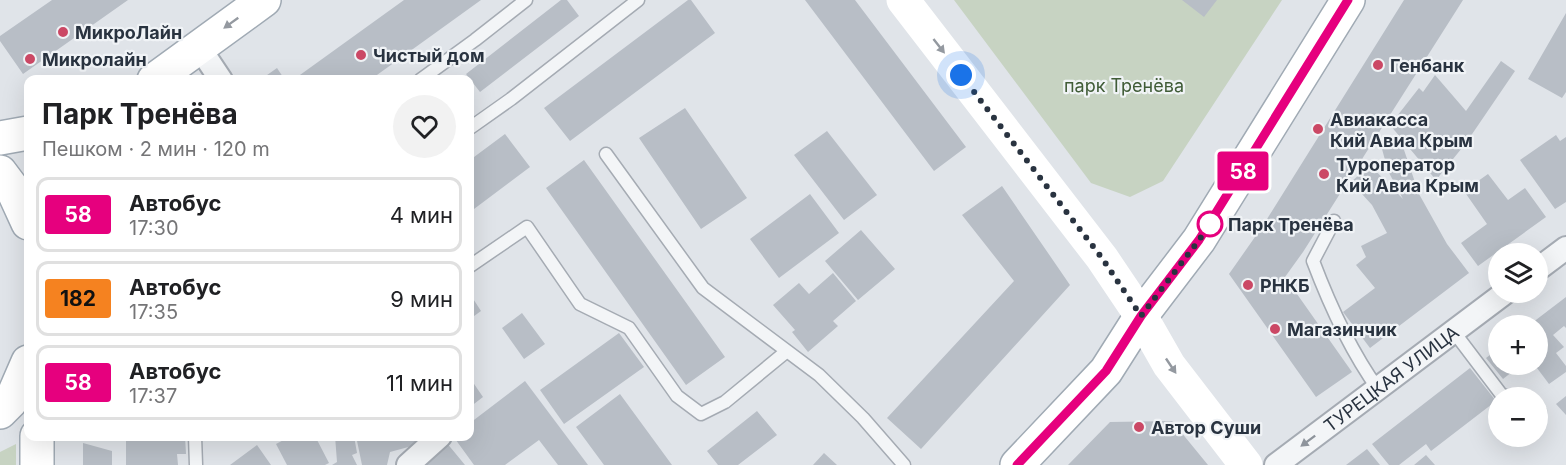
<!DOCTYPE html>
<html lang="ru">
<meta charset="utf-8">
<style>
:root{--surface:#fff;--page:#f2f2f2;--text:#202124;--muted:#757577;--line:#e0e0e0}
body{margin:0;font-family:Inter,sans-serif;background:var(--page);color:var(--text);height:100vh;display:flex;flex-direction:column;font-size:22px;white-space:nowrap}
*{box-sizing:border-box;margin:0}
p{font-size:20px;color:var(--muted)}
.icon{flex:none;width:33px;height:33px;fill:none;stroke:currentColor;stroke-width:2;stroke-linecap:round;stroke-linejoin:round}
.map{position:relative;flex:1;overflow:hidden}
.details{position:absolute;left:24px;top:75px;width:450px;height:366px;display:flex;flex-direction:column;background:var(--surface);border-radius:12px;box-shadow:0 6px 24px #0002}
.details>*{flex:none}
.badge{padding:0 12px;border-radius:4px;font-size:21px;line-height:39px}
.controls{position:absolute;left:1488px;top:243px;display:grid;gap:12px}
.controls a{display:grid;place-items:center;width:60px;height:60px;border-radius:50%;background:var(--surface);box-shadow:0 6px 24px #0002;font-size:30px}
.you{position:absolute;width:30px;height:30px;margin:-15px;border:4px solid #fff;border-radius:50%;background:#1a73e8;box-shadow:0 0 0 9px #1a73e833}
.map>.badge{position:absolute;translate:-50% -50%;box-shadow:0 0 0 3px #fff}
.round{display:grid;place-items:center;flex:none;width:63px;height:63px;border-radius:32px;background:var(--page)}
.overview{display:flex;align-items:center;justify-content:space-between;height:102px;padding:0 18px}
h1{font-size:28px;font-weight:700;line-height:45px}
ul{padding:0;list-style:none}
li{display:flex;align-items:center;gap:18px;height:75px;margin:0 12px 9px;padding:0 6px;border:3px solid var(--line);border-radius:12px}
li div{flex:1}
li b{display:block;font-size:22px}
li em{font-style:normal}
li .badge{min-width:66px;font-weight:700;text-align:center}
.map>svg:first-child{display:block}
</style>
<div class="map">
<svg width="1566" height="465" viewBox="0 0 1566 465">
<rect width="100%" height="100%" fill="#e0e4e9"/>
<path fill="#c7d3c2" d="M954,0h328l-119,181 -33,16 -39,-14z
M16,444v21h-16v-13z"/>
<path fill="#b8bec6" d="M52,0h76l-105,74 -23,-33v-5z
M404,0h77l-111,80h-77z
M561,0h6l12,16 -99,76 -14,-18z
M688,0h3l24,33 -145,108 -26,-33z
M805,0h50l111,147 -32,24z
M1182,0h35l-13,17z
M1404,0h59l-160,252 -18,25 67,95 -36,25 -87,-123 33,-47z
M1566,13v79l-4,6 -34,-19z
M1501,61l14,10 -49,72 -30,37 -46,-55 29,-37 4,4 12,-17 31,36z
M277,68l8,12h-25z
M685,108l62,90 -46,31 -62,-91z
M827,131l50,64 -33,25 -50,-65z
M505,134l25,33 -60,45v-52z
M1556,135l4,6 6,-4v65l-11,7 -35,-49z
M1402,144l17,50 28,50 22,29 -99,75 -27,-36 32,-24 -19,-23 10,-8 -5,-11 26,-13 -15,-28 -21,-23 19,-17 33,34 -15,-28 -6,-22z
M584,160l141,197 -39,28 -140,-197z
M1488,174l20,26 17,-12 21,29 -68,49 -17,-23 26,-19 -23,-33z
M1002,186l68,99 -149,164 -34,-31 127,-137 -52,-66z
M810,194l29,39 -60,45 -29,-39z
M861,230l34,39 -37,31 -33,-39z
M833,273l23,28 -23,20 5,5 -30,26 -16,-20 3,-2 -22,-25 26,-22 10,11z
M470,294l11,17 -11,8z
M1566,297v31l-2,-2 -11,9 11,12 -8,6 10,13v6l-17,12 -15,-20h4v-38h-10z
M522,313l23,31 -21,15 -22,-31z
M619,333l25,34 -80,57 -24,-34z
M1498,349v15h24l-19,15 -17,-21z
M1470,368l26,33 -65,50 -5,-7 -27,21h-10l-17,-21z
M470,378l13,19 -13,10z
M525,381l63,84h-30l-19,-25 -34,25h-31l-21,-29h17v-13z
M620,394l52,71h-68l-28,-38z
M1566,396v19l-10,-11z
M757,411l20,24 -39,30h-20l-11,-14z
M1172,421l36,44h-140l42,-43z
M126,436h59l1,18h-9l1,11h-52z
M291,436h24l14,27 -4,2h-38l-11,-21z
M335,436h19l3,17 -5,2 5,10h-25l5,-3z
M356,436h77l1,4 -44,12 -3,13h-25z
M446,442l19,23h-46z
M83,443l29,8v14h-29z
M257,445l14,20h-41z
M1367,449l13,16h-34z
M824,453l13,12h-24z
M1426,455l9,10h-21z"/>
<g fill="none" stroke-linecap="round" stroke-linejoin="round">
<defs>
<path id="service" d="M420,80l55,-40 51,-40
M470,128l41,-29 127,-99
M606,154l97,134 116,87 44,43 41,47
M1334,221l-21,40c17,45 37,89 65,128
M470,266l57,-39 53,77 49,24 48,68 24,18 24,-12 62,-51
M1454,332l47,62 8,4
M1538,411l2,1
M195,436l1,29"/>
<g id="minor">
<path d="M199,47l22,33"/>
<path d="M1538,269l28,-21"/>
<path d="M408,465l32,-29"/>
<path id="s1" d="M1276,465l230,-173"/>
</g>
<path id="primary" d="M154,80l110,-80
M0,138l28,-5
M0,172l12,16 16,35
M0,412l11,-11 17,-39
M37,436v29
M1017,465l89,-94 35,-55 58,-76 149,-240"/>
</defs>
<use href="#service" stroke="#a5abb3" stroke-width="15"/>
<use href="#minor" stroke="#a5abb3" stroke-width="26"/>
<use href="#primary" stroke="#a0aab4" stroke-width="36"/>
<use href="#service" stroke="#f3f5f7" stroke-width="12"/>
<use href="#minor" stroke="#f3f5f7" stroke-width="22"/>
<path stroke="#fff" stroke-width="33" d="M903,0l199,258 39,58 28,49 77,100"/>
<use href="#primary" stroke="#fff" stroke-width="33"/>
</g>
<defs><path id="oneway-solid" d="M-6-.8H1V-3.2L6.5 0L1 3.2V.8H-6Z" transform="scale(1.5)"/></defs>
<g fill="#9499a0">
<use href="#oneway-solid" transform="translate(231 23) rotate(144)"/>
<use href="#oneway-solid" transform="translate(939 46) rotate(52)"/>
<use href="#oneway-solid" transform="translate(1171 366) rotate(56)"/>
</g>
<use fill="#8e949c" href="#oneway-solid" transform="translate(1308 441) rotate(143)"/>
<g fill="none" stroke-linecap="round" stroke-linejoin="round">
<defs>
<path id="line" d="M1017,465l89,-94 35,-55 58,-76 149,-240"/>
</defs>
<use href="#line" stroke="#fff" stroke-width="14"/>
<use href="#line" stroke="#e6007e" stroke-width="9"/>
<path stroke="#293340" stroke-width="6" stroke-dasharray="0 10.8" d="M961,75l141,183 39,58 58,-76 13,-19 -2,3"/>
</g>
<g fill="#cb4865" stroke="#f0f3f6" stroke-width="2">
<circle cx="63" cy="32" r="6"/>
<circle cx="361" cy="55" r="6"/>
<circle cx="30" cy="59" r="6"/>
<circle cx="1378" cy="65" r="6"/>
<circle cx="1318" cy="129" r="6"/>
<circle cx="1324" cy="174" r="6"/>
<circle cx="1248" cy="285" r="6"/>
<circle cx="1275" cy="329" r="6"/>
<circle cx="1139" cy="427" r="6"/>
</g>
<circle fill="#fff" stroke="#e6007e" stroke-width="3" cx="1210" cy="224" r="12"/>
<g text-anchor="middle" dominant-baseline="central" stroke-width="4.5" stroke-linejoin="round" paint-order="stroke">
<g font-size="18" font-weight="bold" fill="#293340" stroke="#f0f3f6" text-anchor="start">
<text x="75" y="32">МикроЛайн</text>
<text x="373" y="55">Чистый дом</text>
<text x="42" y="59">Микролайн</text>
<text x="1390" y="65">Генбанк</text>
<text x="1330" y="119">Авиакасса<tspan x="1330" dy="21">Кий Авиа Крым</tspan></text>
<text x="1336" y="164">Туроператор<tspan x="1336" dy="21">Кий Авиа Крым</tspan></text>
<text x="1260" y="285">РНКБ</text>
<text x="1287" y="329">Магазинчик</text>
<text x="1151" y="427">Автор Суши</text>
</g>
<g font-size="18" fill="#405c37" stroke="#f0f3f6">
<text x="1124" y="85">парк Тренёва</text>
</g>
<g font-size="18" font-weight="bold" fill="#293340" stroke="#f0f3f6" text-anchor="start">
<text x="1228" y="224">Парк Тренёва</text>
</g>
<g font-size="18" fill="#293340" stroke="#f0f3f6">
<text stroke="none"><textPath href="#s1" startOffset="144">ТУРЕЦКАЯ УЛИЦА</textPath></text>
</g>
</g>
</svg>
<div class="controls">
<a><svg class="icon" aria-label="layers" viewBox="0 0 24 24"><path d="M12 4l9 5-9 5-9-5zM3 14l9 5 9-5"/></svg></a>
<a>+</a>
<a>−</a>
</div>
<div class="you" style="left:961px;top:75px"></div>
<b class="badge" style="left:1243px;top:171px;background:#e6007e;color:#fff">58</b>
<section class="details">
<div class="overview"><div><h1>Парк Тренёва</h1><p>Пешком · 2 мин · 120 m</p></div><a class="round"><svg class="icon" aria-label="heart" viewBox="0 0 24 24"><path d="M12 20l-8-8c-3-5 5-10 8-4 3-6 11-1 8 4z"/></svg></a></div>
<ul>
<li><span class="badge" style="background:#e6007e;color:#fff">58</span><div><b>Автобус</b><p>17:30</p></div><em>4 мин</em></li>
<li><span class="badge" style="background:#f58220;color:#111">182</span><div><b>Автобус</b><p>17:35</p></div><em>9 мин</em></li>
<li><span class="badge" style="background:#e6007e;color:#fff">58</span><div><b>Автобус</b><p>17:37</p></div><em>11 мин</em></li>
</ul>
</section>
</div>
